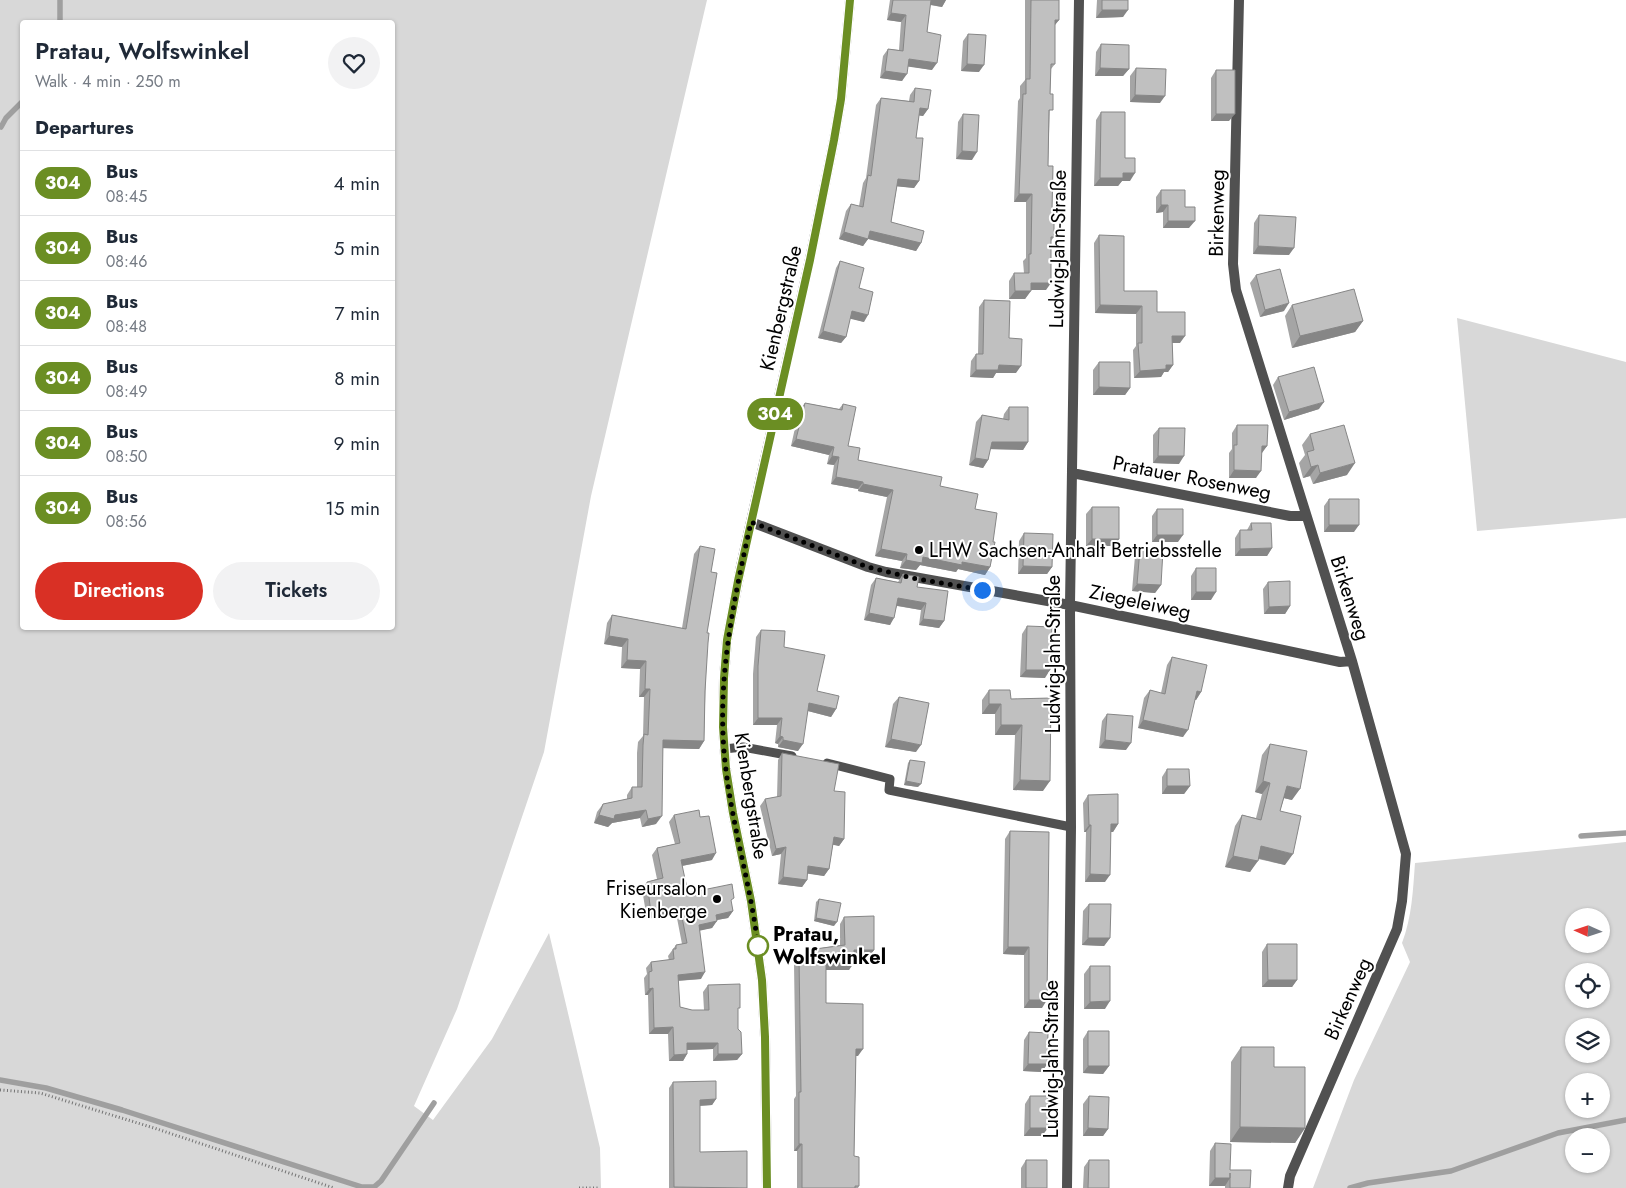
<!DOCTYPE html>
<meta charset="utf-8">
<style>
:root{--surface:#fff;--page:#f2f2f3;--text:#1f2937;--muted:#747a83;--line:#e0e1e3;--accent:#d93025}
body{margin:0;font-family:Jost,sans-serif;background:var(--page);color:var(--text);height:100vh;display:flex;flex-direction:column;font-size:19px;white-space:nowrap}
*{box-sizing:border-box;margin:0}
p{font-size:16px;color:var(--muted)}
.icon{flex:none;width:28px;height:28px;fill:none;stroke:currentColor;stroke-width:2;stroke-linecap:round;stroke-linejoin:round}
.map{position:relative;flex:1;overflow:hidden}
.panel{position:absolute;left:20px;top:20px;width:375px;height:610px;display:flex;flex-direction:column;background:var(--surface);border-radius:5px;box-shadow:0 1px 4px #0004}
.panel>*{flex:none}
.badge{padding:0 10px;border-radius:16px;font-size:18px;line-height:32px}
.needle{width:32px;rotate:273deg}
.tools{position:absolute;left:1565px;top:908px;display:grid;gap:10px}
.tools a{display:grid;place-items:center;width:45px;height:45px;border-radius:50%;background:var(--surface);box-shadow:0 1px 4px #0004;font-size:25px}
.you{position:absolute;width:25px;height:25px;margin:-12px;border:4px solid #fff;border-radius:50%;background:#1a73e8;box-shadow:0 0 0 8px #1a73e833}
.map>.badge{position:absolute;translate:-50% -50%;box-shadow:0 0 0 2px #fff}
h2{padding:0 15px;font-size:19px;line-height:45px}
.round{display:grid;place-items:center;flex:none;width:52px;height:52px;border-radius:26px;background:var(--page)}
.headline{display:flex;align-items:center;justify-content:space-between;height:85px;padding:0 15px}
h1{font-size:24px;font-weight:600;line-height:38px}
.button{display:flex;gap:10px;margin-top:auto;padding:10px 15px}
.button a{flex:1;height:58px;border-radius:30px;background:var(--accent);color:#fff;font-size:20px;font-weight:600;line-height:58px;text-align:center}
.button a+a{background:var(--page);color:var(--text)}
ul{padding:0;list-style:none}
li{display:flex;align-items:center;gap:15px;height:65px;padding:0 15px;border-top:1px solid var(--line)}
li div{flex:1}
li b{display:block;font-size:19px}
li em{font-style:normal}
li .badge{min-width:55px;font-weight:700;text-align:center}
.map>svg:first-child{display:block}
</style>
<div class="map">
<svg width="1626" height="1188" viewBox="0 0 1626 1188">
<rect width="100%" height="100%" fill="#fff"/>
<path fill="#d8d8d8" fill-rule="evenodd" d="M0,0h707l-116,496 -47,256 -87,257 -43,97 19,14 59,-81 57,-106 51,215 1,40h-601zM22,22h370v606h-370z
M1457,318l169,44v156l-149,13z
M1626,842v346h-313l41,-108 56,-118 -8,-19c10,-26 11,-53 13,-80zM1574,916h27v28h-27zM1574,971h27v28h-27zM1574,1026h27v28h-27zM1574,1081h27v28h-27zM1574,1136h27v28h-27z"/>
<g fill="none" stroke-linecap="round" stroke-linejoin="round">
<path stroke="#9f9f9f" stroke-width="5.5" d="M60,22v-22
M1,127l5,-9 16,-16
M1581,836l45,-3
M0,1080l46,8 76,22 240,77h12l7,-6 53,-78
M1350,1188l18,-5 83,-12 107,-38 68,-13"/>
<path stroke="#737373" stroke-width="3" stroke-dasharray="1 2.5" stroke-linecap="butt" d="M0,1090l40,3 114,35 180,60
M579,1188h21"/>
<path stroke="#515151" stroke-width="9" d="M724,749l19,-2 49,9
M827,763l63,16 -1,11 182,37"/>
<path stroke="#515151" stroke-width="10" d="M1239,0l-6,264 3,26 116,371 54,193 -4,47 -5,28 -107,247 -2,12
M1072,473l218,43h15
M751,522l117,45 18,5 184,33 270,57 12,-1
M1067,1188l4,-361 -1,-222 9,-605"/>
<path stroke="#1e1e1e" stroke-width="10" d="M767,1188l-2,-151 -3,-57 -11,-79 -18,-88 -7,-44 -3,-42 1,-49 3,-38 14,-74 69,-307 24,-119 7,-41 9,-99"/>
</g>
<path fill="#a5a5a5" d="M890,0h56l-4,7 -12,-2 -3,27 5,38 -24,-4 -6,15 -22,-3 3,-22 5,-7 11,1 2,-28 -14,-2z
M1025,0h34v20l-4,5v39l-4,5 -3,97 4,44 2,27 -3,4 -5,49h-15l-6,9h-16v-18l5,-8h10l-1,-12 3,-3v-56h-12l4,-101 2,-3v-12l5,-6z
M1097,0h31l-5,17 -27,1z
M968,34l11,38 -18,-1 2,-30z
M1101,44l28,25 -6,7h-28l1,-24z
M1136,68l24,35 -30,-1v-26z
M1216,70l13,51h-18v-43z
M915,88l13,21 -5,7 -4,-1 -3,23 3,43 -5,7 -17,-2 -6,36 30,21 -5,8 -48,-12 -5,7 -24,-7 7,-28 5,-7 8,2 4,-23 3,-5 10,-73 5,-7 28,3 1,-6z
M1101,112l24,46 5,23h-8l-4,5h-24l2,-66z
M963,114l9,46 -16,-1 2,-37z
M1161,190l24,17 4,21h-26v-16l-7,1v-16z
M1259,215l30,40 -36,-1 1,-31z
M1099,235l25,56 33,21 23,31h-8l1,22 -5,7h-4l-3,5 -27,1 -1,-28 3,-4v-32l-41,-1 -1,-70z
M840,261l19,27 5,34 -14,-4 -4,19 -5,6 -23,-5 18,-70z
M1256,275l28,36 -24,6 -10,-34z
M984,300l25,38 7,35h-20l-3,5 -23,-1 1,-16 5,-7h2l1,-47z
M1292,305l71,16 -8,11 -63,16 -7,-32z
M1099,362l31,26 -5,7h-32v-25z
M1278,377l41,32 -35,11 -11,-35z
M805,403l34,6 4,-5 5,42 10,14 82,26 35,23 18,33 -3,25 -5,8 -27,-6 -2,3 -36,-7 -4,5 -16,-2 2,-7 -27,-5 12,-59 -29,-6v-2l-27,-5 3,-19 -7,-1 2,-9 -38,-9 8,-36z
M1009,407l19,35 -5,8 -33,-1 -2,11 -5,8 -14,-3 7,-43 6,-7 21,4 1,-5z
M1237,425l30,21 -6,7 -5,25h-27v-25l3,-4v-16z
M1159,428l20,36 -26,-1v-28z
M1310,434l37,41 -34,9 -3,-8 -7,2 -4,-15 6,-8 -3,-10z
M1329,499l25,33h-30v-26z
M1092,507l27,32 -5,7h-28v-32z
M1157,509l21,33h-26v-26z
M1251,523l21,25 -5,8h-32v-18l5,-8h7z
M1024,533l28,34 -5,7h-29l1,-33z
M700,546l11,26 -4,61 -3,108 -5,8 -36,-1 -7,76 -14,3 -2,-9 -28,5 -4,4 -14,-4 3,-11 6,-8 24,-5v-4l5,-8h5v-34l1,-11 5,-6 1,-39h-5l1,-28 -19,-1 1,-21 -18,-3 3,-21 5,-8 70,13 12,-74z
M1140,549l21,36 -6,8 -23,-2 3,-35z
M1196,568l15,32h-20v-24z
M903,574l14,13 27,34 -5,7 -20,-3 2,-15 -24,-4 -7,19 -26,-5 7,-35 5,-7 22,4z
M1268,582l22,24 -5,8h-21l-1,-25z
M1027,626l18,52 -25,-1 2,-43z
M761,630l23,17 33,44 19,18 -5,8 -23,-6 -10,40 -20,-4v-3l-3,-1 2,-18h-24v-51l3,-37z
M1172,657l29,35 -5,8 -1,-1 -12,38 -45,-9 6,-30 6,-8 11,3 6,-28z
M989,690l22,9 40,-1 -8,93 -30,-1 2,-55h-20v-21h-13v-14z
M899,697l17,55 -31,-5 8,-43z
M1107,714l19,36 -27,-2 3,-27z
M1270,744l22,56 -8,-2 -4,13 5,54 -27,-6 -8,13 -25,-5 10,-41 7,-11 14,3 6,-24 -7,-2 7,-37z
M782,753l52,38 10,48 -5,7 -6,-2 -4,25 -5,7 -17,-3v7l-5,7 -24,-3 3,-30 -9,2 -12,-50 5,-7 12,-2 1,-37z
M910,760l8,27 -14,-2 4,-22z
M1167,769l23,17 -6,8h-22v-17z
M1088,795l30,29 -5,8h-2l-6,50h-20l1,-50h-2l-1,-29z
M674,815l38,45 -30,6 6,27 43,10 2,8 -5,7 -11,2 -5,8 -12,2 1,49 -23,2 2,26 12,3h12l-1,-18 5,-7 30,27v17l4,25 -5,6 -24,1v-12l-26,1v4l-4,7h-14l-1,-27h-19l-1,-39h-3l-1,-17 3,-4 -1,-6 5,-6 18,-2 -1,-4 8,-11 6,-1 -6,-31 -29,6 -5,-30 5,-7 10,-3 -5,-24 5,-7 18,-4 -6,-22z
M1010,831l32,177h-18v-53l-21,-1 2,-115z
M819,899l15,27 -20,-5 2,-19z
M1089,904l21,34 -6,8 -22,-1 1,-34z
M844,917l30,33 -5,7h-15l-5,13h-23v33l32,53h-2l-2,100 5,30 -1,2h-61v-37h-3v-52l2,-3 -2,-132 5,-7h11v-1l5,-7 25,-4v-21z
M1267,944l30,36 -5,7h-30v-35z
M1090,966l15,43h-21v-35z
M1088,1031l21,35 -6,8 -20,-1v-34z
M1029,1032l18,32 -5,8 -19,-1 1,-31z
M1241,1047l33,20 31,61 -10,15 -65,-1 1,-80z
M673,1082l43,17 -4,6 -12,1v46l47,36h-78v-100z
M1030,1096l12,40h-18l1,-32z
M1089,1096l19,33 -5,7h-20v-32z
M1215,1143l15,27 20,18h-25v-2h-16l1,-35z
M1026,1160l21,28h-26v-20z
M1089,1160l20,28h-26l1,-21z"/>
<path fill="#868686" d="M930,0h16l-4,7 -15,-3z
M1102,10h26l-5,7 -27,1z
M891,13l15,2 -5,7 -14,-2z
M1055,20h4l-6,7z
M909,59l28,4 -5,7 -28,-4z
M967,64l17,1 -5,7 -18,-1z
M1100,68l29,1 -6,7h-28z
M885,71l22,3 -5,7 -22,-3z
M1135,95l30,1 -5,7 -30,-1z
M920,108l8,1 -5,7 -8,-1z
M1216,114h19l-6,7h-18z
M962,151l15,1 -5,8 -16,-1z
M1123,173h12l-5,8h-8l-4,5h-24l6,-8z
M898,179l21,2 -5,7 -21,-2z
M1019,194h13l-6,8h-12z
M1161,205h7l-5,7 -7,1z
M1168,221h27l-6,7h-26z
M870,231l51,12 -5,8 -51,-13z
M844,232l24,7 -5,7 -24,-7z
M1258,246l36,2 -5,7 -36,-1z
M1031,283h20l-5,7h-21z
M1015,291h16l-6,8h-16z
M1289,303l-5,8 -24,6 5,-7z
M1100,305l42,1 -6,8 -41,-1z
M852,311l16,4 -4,7 -17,-4z
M1363,321l-8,11 -63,16 8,-12z
M823,331l23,6 -5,6 -23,-5z
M1172,336h13l-5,7h-14z
M999,365l22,1 -5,7h-20l-3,5 -23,-1 6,-7z
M1166,365h7l-5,7h-4l-3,5 -27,1 6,-7z
M1099,387l31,1 -5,7h-32z
M1324,402l-5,7 -35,11 5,-8z
M796,439l38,8 -5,8 -38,-9z
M992,442h36l-5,8 -37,-1z
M1262,446h5l-5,7h-6z
M832,456l7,1 -5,8 -7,-1z
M1158,456h26l-5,8 -26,-1z
M975,458l13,2 -5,8 -14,-3z
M1355,463l-8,12 -34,9 7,-11z
M1318,465l-8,11 -7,2 8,-11z
M1234,470l27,1 -5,7h-27z
M836,477l27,5 -5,7 -27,-5z
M863,484l30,6 -6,7 -29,-6z
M1329,525h30l-5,7h-30z
M1157,535h26l-5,7h-26z
M1092,539h27l-5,7h-28z
M1272,548l-5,8h-32l5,-7z
M881,549l26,5 -5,7 -27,-5z
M923,557l39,5 28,5 -5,8 -27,-6 -2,3 -36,-7 -4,5 -16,-2 6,-8z
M1023,566l29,1 -5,7h-29z
M1137,584l24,1 -6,8 -23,-2z
M1196,592h20l-5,8h-20z
M898,598l28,5 -5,7 -28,-5z
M1290,606l-5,8h-21l5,-7z
M869,613l25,5 -4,7 -26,-5z
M923,619l21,2 -5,7 -20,-3z
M609,636l19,3 -6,8 -18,-3z
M627,660l19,1 -6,8 -19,-1z
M1026,670h24l-5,8 -25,-1z
M645,689h5l-6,8h-5z
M1197,691l4,1 -5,8 -4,-1z
M809,703l27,6 -5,8 -27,-7z
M989,704h12l-6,10h-13z
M758,718h24l-5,7h-24z
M1143,720l45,10 -5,7 -45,-9z
M1001,725h21l-7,10h-20z
M780,736l3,1 -5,7 -3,-1z
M891,739l30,6 -5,7 -31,-5z
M663,740l41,1 -5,8 -42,-1z
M783,740l20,4 -5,7 -20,-4z
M1105,740l26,3 -5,7 -27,-2z
M1020,780l30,1 -7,10 -30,-1z
M906,781l15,3 -3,3 -14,-2z
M1263,781l7,2 -8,11 -7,-2z
M1167,786h23l-6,8h-22z
M1287,786l13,3 -8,11 -13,-3z
M646,810l-6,8 -28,5 -4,4 -14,-4 5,-8h16z
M662,816l-6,8 -14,3 6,-8z
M1111,824h7l-5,8h-7z
M1089,825h2l-5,7h-2z
M834,837l10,2 -5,7 -10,-2z
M1261,846l32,8 -8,11 -32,-8z
M786,847l-5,7 -9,2 4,-7z
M716,853l-4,7 -36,7 5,-7z
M1233,856l25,5 -8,11 -25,-5z
M808,866l21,3 -5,7 -21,-3z
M1090,874l20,1 -5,7h-20z
M783,877l24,3 -5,7 -24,-3z
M680,907l-4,6 -29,6 4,-6z
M733,911l-5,7 -17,3 5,-6z
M816,918l21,4 -3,4 -20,-5z
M717,921l-5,7 -18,4 5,-7z
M1088,938h22l-6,8 -22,-1z
M1008,947h21l-5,8 -21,-1z
M854,950h20l-5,7h-20z
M826,963h28l-5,7h-28z
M705,972l-4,7 -28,2 5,-6z
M1268,980h29l-5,7h-30z
M653,988l-5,7h-3l4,-6z
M1029,1000h18l-5,8h-18z
M1110,1001l-5,8h-21l6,-7z
M673,1027l-5,7h-19l5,-6z
M687,1043h31l-5,6 -30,1z
M856,1049h7l-5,7h-7z
M687,1054l-4,7h-14l5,-6z
M718,1054h24l-5,6 -24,1z
M1028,1064h19l-5,8 -19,-1z
M1088,1066h21l-6,8 -20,-1z
M716,1099l-4,6 -17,1 5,-6z
M1240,1127l65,1 -10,15 -65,-1z
M1030,1128h18l-6,8h-18z
M1088,1128l20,1 -5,7h-20z
M799,1144h3l-5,7h-3z
M1215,1178h15l-5,8h-16z"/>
<path fill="#c0c0c0" stroke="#868686" d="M893,0h38l-4,32 14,3 -4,28 -28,-4 -2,15 -22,-3 3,-22 15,2 3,-36 -15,-2z
M1031,0h28v20h-4v44h-4l-1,30h3v16h-4l-1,56h5l-1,44h2v27h-3v46h-20v8h-16l-1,-18h15v-19h2l1,-60h-13l4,-100h3v-15h4z
M1102,0h26v10h-26z
M968,34l18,1 -2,30 -17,-1z
M1101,44l28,1v24l-29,-1z
M1136,68l30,1 -1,27 -30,-1z
M1216,70h19v44h-19z
M915,88l16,2 -3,19 -8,-1 -4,30h7l-4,43 -21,-2 -7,43 33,9 -3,12 -51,-12 -2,8 -24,-7 7,-28 12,3 5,-32 3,1 10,-78 33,4z
M1101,112h24v46h10v15h-12v5h-23z
M963,114l16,1 -2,37 -15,-1z
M1161,190h24v17h10v14h-27v-16h-7z
M1259,215l37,2 -2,31 -36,-2z
M1099,235l25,1v55h33v21h28v24h-13l1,29h-7v4l-26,2 -2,-28h4v-37l-42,-1z
M840,261l24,7 -5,20 14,4 -5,23 -16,-4 -6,26 -23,-6z
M1280,269l9,34 -24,7 -9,-35z
M1354,289l9,32 -63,15 -8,-31z
M984,300l26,1 -1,37 13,1 -1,27 -22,-1 -1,5h-22v-16h7z
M1099,362h31v26l-31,-1z
M1314,367l10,35 -35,10 -11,-35z
M805,403l37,7 1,-6 13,3 -8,39 12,2 -2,12 84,17 -2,9 38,8 -3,15 22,4 -4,29h2l-5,25 -28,-5v3l-39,-8 -1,6 -16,-3 1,-6 -26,-5 12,-59 -30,-6v-2l-27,-5 3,-20 -7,-1 2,-9 -38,-8z
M1009,407h19v35h-36l-4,18 -13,-2 7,-43 27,5z
M1237,425h31l-1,21h-5l-1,25 -27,-1v-25h3z
M1344,425l11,38 -35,10 -2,-8 -7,2 -4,-15 7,-2 -4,-16z
M1159,428h26l-1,28h-26z
M1329,499h30v26h-30z
M1092,507h27v32h-27z
M1157,509h26v26h-26z
M1251,523h20l1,25 -32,1v-19h12z
M1024,533l29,1 -1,33 -29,-1z
M700,546l15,3 -4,23 6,1 -10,60h2l-1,10 -3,48 -1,50 -41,-1 -1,76 -14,3 -2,-9 -31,5 -1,4 -15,-4 4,-11 29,-6v-11h10l1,-42 1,-11 4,1 2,-46h-5l1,-28 -19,-1 1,-21 -19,-3 3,-21 74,14z
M1140,549l23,1 -2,35 -24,-1z
M1196,568h20v24h-20z
M903,574l16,3 -2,10 31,4 -4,30 -21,-2 3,-16 -28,-5 -4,20 -25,-5 7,-35 25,5z
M1290,581v25l-21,1 -1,-25z
M1027,626l25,1 -2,43h-24z
M761,630l24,1 -1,16 41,8 -8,36 22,5 -3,13 -27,-6 -6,41 -20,-4v-3l-3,-1 2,-18h-24v-52z
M1172,657l35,8 -6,27 -4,-1 -9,39 -45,-10 7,-30 15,4z
M989,690h21l1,9 40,-1 -1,83 -30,-1 2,-55h-21v-21h-12z
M899,697l30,6 -8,42 -30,-6z
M1107,714l26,2 -2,27 -26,-3z
M1270,744l37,7 -7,38 -13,-3 -7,25 21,5 -8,38 -32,-8 -3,15 -25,-5 9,-41 19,5 9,-37 -7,-2z
M782,753l57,11 -5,27 11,1 -1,47 -10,-2 -5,32 -21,-3 -1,14 -24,-3 3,-30 -10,2 -11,-50 16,-3z
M910,760l15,2 -4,22 -15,-3z
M1167,769h22l1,17h-23z
M1118,794v30h-7l-1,51 -20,-1 1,-49h-2l-1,-30z
M699,810l1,7 9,-1 7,37 -35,7 7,33 44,-9 2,14 -3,2 2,11 -17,4 1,6 -18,4 6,47 -27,3 2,32 12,3h17l-1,-25 32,-1v24h-2v21l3,3 1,22h-24v-11h-31v11l-13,1 -1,-28 -19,1 -1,-40 -4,1v-17l3,-1 -1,-9 23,-3 -1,-10h3v-4l11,-2 -7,-36 -29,6 -4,-31 16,-4 -6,-30 23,-5 -6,-28z
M1010,831l39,1 -2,168h-18v-53h-21z
M819,899l22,4 -4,19 -21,-4z
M1089,904h22l-1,34h-22z
M874,916v34h-20v13h-28v40l37,1v45h-7l-2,107 5,1v29h-4v2h-53v-44h-3v-52h2l-2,-135h16v-8l30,-4 -1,-28z
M1267,944h30v36h-29z
M1090,966h20v35l-20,1z
M1088,1031h21v35h-21z
M1029,1032l19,1 -1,31h-19z
M1241,1047h33v20h31v61l-65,-1z
M716,1081v18l-16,1v52l47,-1v37l-73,-1 -1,-105z
M1030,1096h18v32h-18z
M1089,1096l20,1 -1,32 -20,-1z
M1215,1143l16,1 -1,26h21l-1,18h-20v-15v5h-15z
M1026,1160h21v28h-21z
M1089,1160h20v28h-21z"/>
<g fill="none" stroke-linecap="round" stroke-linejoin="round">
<defs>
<path id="line" d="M767,1188l-2,-151 -3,-57 -11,-79 -18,-88 -7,-44 -3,-42 1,-49 3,-38 11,-59 72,-321 24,-120 7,-41 9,-99"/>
</defs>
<use href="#line" stroke="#fff" stroke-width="11"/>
<use href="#line" stroke="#6b8e23" stroke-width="8"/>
<path stroke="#000" stroke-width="5" stroke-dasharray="0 9" d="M758,946c-7,-59 -25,-117 -32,-176 -11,-84 7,-166 25,-248l117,45 44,11 70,12"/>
</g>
<g fill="#000" stroke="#fff" stroke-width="2">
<circle cx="919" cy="550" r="5"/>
<circle cx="717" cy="899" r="5"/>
</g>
<circle fill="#fff" stroke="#6b8e23" stroke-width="2.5" cx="758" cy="946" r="10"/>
<g text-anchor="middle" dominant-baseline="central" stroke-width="4" stroke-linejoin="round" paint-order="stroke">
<g font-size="20" fill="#000" stroke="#fff">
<text transform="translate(1217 213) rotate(-89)">Birkenweg</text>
<text transform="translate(1058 249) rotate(-89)">Ludwig-Jahn-Straße</text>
<text transform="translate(781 308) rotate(-77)">Kienbergstraße</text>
<text transform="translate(1192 478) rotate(11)">Pratauer Rosenweg</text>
<text transform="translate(1350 598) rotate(72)">Birkenweg</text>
<text transform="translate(1140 602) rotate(12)">Ziegeleiweg</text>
<text transform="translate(1053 654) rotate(-90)">Ludwig-Jahn-Straße</text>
<text transform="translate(751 796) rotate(81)">Kienbergstraße</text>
<text transform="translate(1348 999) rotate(-66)">Birkenweg</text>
<text transform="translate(1051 1059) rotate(-90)">Ludwig-Jahn-Straße</text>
</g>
<g font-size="20" fill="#000" stroke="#fff" text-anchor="start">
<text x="929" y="550">LHW Sachsen-Anhalt Betriebsstelle</text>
<text x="707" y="888" text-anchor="end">Friseursalon<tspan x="707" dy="23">Kienberge</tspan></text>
</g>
<g font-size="20" font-weight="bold" fill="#000" stroke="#fff" text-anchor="start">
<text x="773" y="934">Pratau,<tspan x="773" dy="23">Wolfswinkel</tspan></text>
</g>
</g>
</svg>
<div class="tools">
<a><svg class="needle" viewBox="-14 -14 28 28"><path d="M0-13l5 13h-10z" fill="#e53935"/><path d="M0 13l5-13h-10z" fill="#747a83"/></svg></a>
<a><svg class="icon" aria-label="locate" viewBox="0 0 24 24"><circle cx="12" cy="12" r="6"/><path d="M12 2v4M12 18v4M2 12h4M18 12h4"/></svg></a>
<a><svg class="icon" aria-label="layers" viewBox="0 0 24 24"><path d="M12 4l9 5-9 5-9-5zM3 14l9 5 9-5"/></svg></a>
<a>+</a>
<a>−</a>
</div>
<div class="you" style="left:982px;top:590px"></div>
<b class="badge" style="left:775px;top:414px;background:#6b8e23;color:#fff">304</b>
<section class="panel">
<div class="headline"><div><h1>Pratau, Wolfswinkel</h1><p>Walk · 4 min · 250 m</p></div><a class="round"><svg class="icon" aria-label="heart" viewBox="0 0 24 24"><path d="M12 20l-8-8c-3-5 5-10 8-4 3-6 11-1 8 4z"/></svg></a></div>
<h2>Departures</h2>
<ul>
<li><span class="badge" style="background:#6b8e23;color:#fff">304</span><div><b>Bus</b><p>08:45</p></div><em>4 min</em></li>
<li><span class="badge" style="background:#6b8e23;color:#fff">304</span><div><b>Bus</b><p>08:46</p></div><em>5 min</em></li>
<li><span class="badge" style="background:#6b8e23;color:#fff">304</span><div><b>Bus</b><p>08:48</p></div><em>7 min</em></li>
<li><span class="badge" style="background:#6b8e23;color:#fff">304</span><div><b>Bus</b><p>08:49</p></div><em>8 min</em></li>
<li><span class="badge" style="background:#6b8e23;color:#fff">304</span><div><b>Bus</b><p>08:50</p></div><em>9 min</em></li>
<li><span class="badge" style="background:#6b8e23;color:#fff">304</span><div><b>Bus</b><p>08:56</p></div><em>15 min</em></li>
</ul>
<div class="button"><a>Directions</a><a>Tickets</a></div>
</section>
</div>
